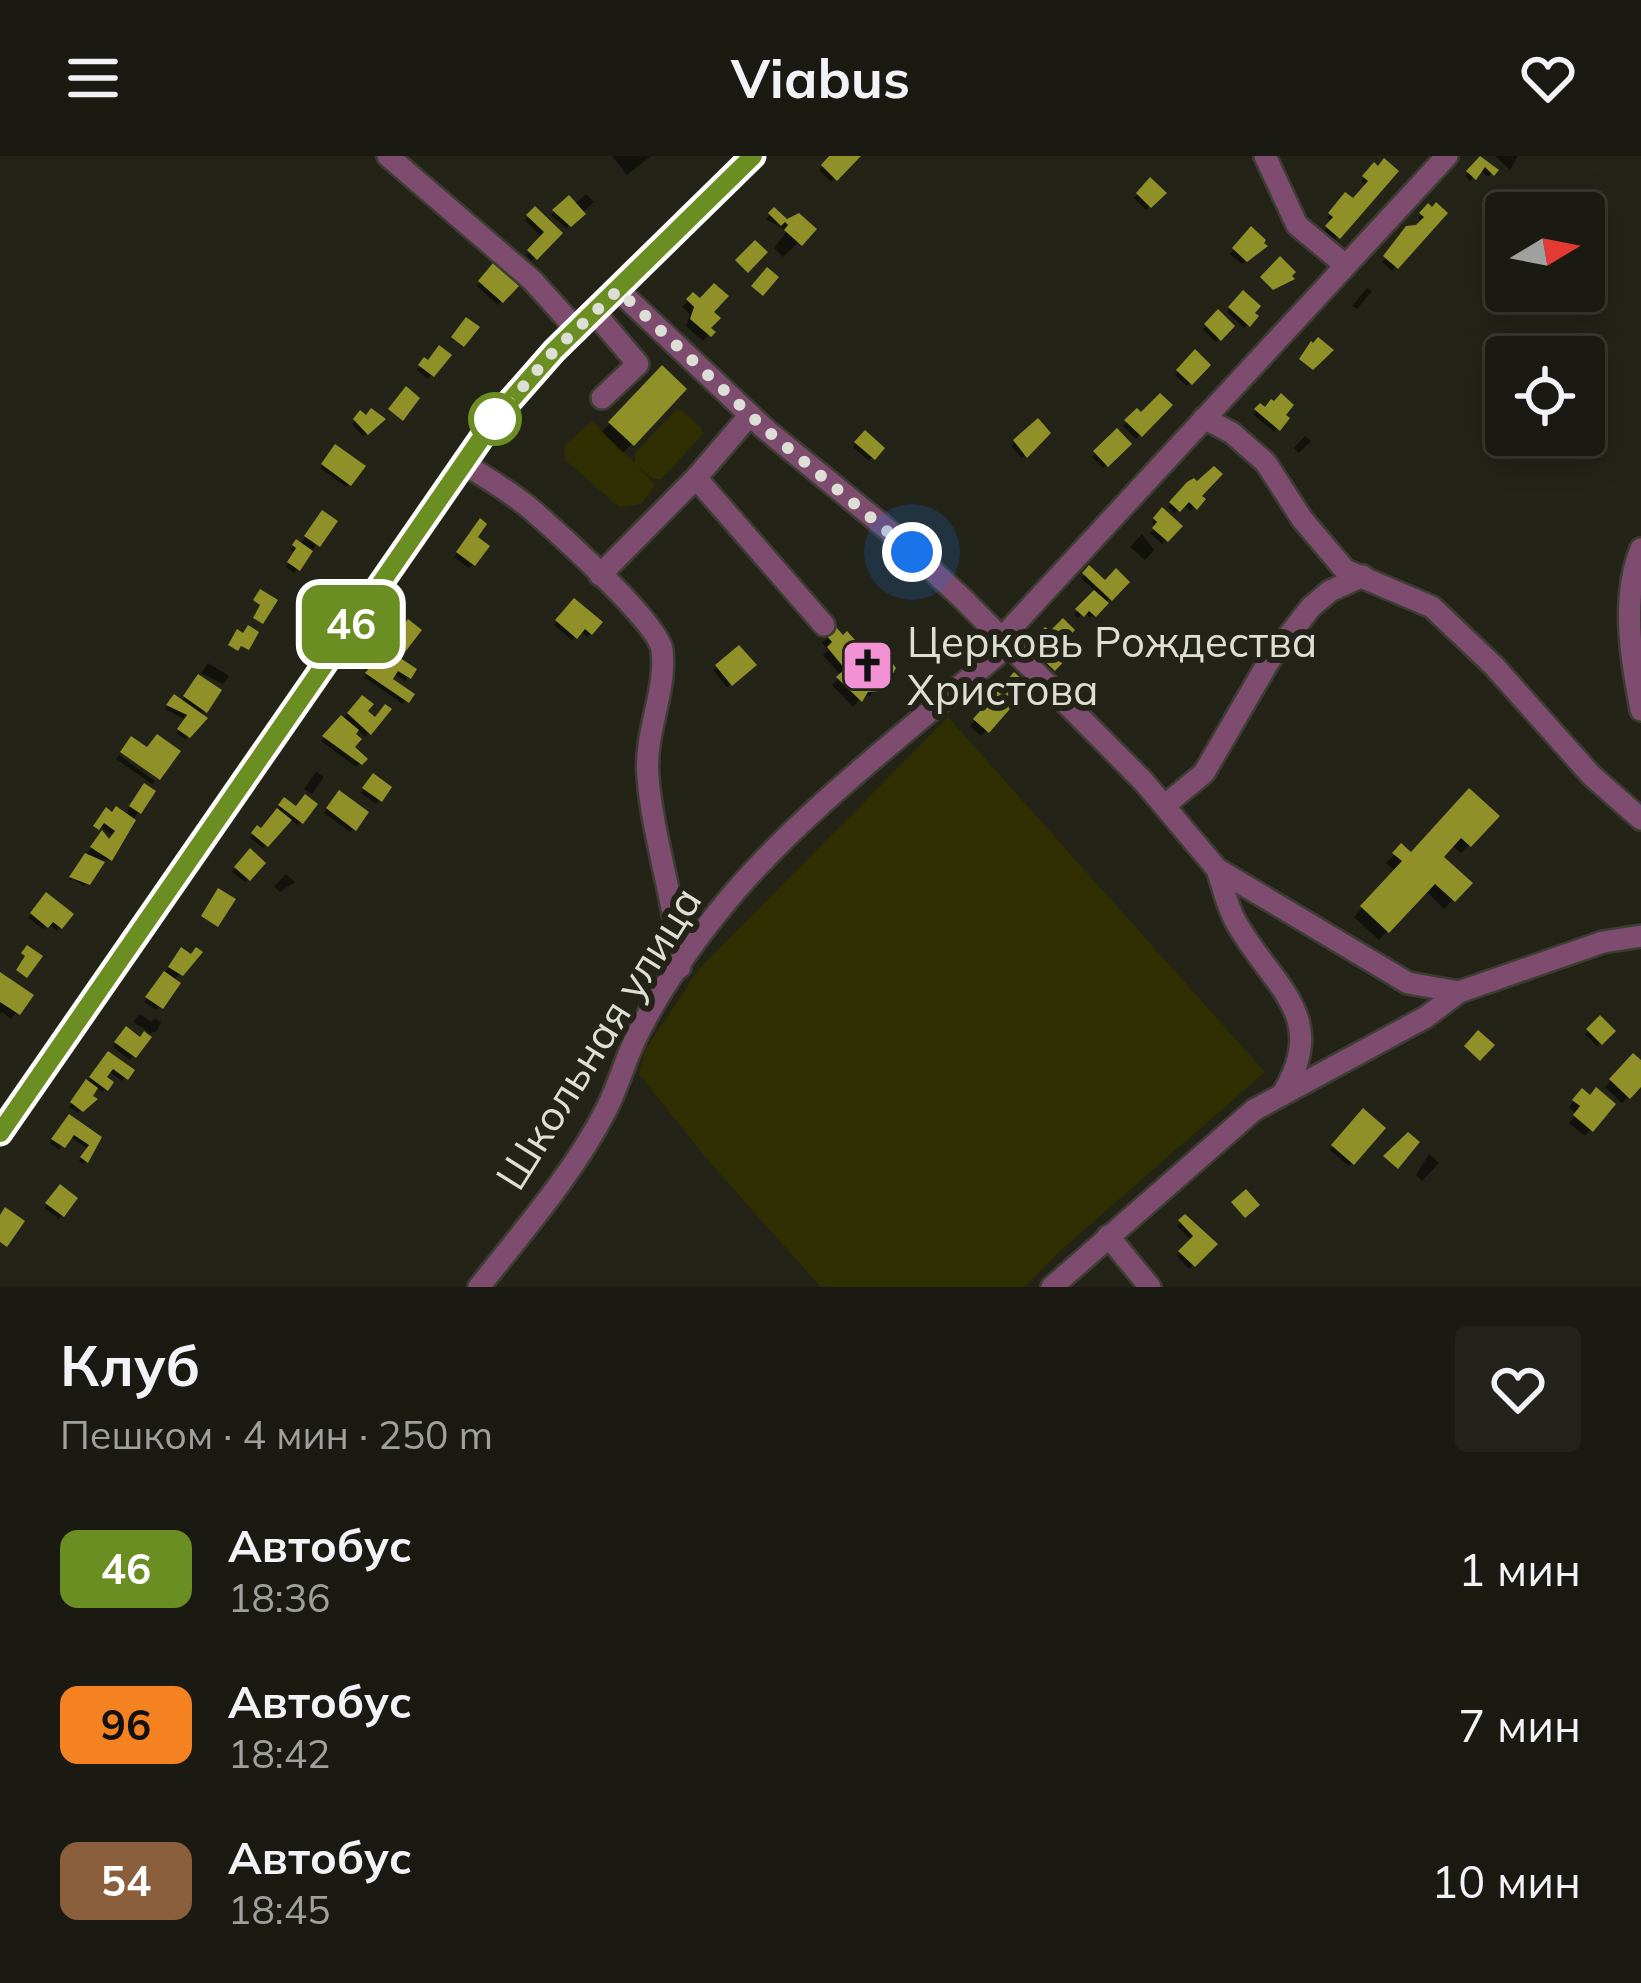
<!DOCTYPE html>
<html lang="ru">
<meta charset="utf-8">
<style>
:root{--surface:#1a1a12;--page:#23231b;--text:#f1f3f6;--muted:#9fa19f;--line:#383832}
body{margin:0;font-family:Mulish,sans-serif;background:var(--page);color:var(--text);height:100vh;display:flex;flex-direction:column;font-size:45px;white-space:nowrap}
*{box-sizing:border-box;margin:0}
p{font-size:39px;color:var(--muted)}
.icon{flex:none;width:66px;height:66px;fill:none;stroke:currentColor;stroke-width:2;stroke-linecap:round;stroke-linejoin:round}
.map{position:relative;height:1131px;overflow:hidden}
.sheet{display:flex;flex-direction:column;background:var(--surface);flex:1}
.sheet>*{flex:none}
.badge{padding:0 24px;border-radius:18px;font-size:42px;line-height:78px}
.needle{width:78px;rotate:80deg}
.tools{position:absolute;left:1485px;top:36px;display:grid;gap:24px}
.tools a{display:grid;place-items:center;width:120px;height:120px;border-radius:12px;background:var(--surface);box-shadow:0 6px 30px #0003,0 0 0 3px var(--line);font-size:60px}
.you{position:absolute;width:60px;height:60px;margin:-30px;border:9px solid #fff;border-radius:50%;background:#1a73e8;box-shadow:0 0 0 18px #1a73e833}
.map>.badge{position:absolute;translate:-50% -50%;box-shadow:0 0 0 6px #fff}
.round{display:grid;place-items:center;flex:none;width:126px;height:126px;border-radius:12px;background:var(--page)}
.headline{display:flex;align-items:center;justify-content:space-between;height:204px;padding:0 60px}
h1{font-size:57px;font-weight:700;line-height:90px}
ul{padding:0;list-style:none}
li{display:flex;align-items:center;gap:36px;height:156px;padding:0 60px}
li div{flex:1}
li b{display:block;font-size:45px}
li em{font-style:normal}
li .badge{min-width:132px;font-weight:700;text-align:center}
header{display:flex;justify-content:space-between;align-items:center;height:156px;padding:0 60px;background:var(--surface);font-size:54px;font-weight:700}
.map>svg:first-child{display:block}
</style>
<header><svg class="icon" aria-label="menu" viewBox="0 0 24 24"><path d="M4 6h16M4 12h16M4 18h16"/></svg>Viabus<svg class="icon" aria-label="heart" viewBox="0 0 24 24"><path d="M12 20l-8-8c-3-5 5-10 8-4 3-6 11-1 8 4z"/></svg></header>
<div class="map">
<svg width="1641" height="1131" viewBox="0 0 1641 1131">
<rect width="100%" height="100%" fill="#232318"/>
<path fill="#302f02" d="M676,254h6l19,18 2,6 -42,45h-8l-18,-16 20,22 -14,19 -22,3 -54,-47 -1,-14 28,-25 43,42v-10z
M948,561l317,355 -195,170 -46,45h-203l-109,-122 -73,-91 6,-24 54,-81z"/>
<path fill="#0007" d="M612,0h39l-24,19z
M833,0l22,2 -24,24 -12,-12z
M1495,0h23l-8,14z
M1482,2l13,12 -7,7 -8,-8 -10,12 -5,-5z
M1374,10l20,5 -59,69 -11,-9 8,-9 -5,-4 18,-22 8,6 14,-16 -6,-5z
M1150,25l13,12 -17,17 -12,-12z
M586,38l8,8 -28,26 -15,-13 18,-16 5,6z
M1428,51l16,6 -52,58 -10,-9 41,-40 -5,-4z
M535,54l24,23 -27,28 -6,-6 16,-17 -17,-18z
M774,55l12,12 27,6 -30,28 -9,-9 13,-17 -21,-12z
M1251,74l12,16 -21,18 -12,-10z
M493,111l21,19 -16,19 -21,-19z
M1367,132l5,3 -15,18 -5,-3z
M1243,138l12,22 -11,12 -17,-16z
M693,140l17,17 -3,16 4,3 -8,9 -17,-15 4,-12 -8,-7z
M1218,157l13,13 -15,16 -13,-13z
M1195,198l12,11 -20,21 -12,-11z
M448,199l-20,24 -11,-9 7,-9 3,3z
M662,213l21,21 -60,63 -21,-21z
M1169,249l-33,34 -13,-13 14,-14 4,4z
M1260,251l26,12 -12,13 -21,-18z
M360,258l21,5 -18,17 -11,-12z
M1038,266l9,11 -25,25 -11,-12z
M1117,277l11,11 -25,24 -11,-11z
M865,278l16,14 -12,13 -16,-14z
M1305,280l6,5 -12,12 -5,-5z
M332,295l17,33 -3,3 -26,-19z
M1194,326l8,18 -11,11 -8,-7 -9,9 -6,-6z
M1162,355l17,15 -17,18 -12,-11 6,-6 -4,-4z
M319,362l15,4 -40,51 -8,-6 9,-14 -4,-3 6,-7 3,2z
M476,370l-3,38 -4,4 -15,-11z
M1142,378l12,16 -9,10 -15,-13z
M1089,414l16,14 21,-2 -36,36 -6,-6 -6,6 -4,-4 22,-22 -15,-14z
M574,446l25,20 -12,15 -7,-6 -8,9 -18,-15z
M408,467l10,7 -23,28 18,12 -8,11 -12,-8 -4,6 22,15 -8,10 -39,-27 8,-6 8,-18 6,-1z
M836,475l56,42 -13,8 -9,15 -9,1 -8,10 -21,-22 9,-9 -18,-21 5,-5 -6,-7z
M1045,475l22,22 -20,22 -8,-7 7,-7 -16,-14z
M739,493l14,16 -26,22 -14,-17z
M208,507l21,13 -6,8 -22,-11z
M1015,520l11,10 -45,50 -11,-10z
M195,525l10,30 -5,5 4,3 -19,20 -9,-6 10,-13 -21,-11 10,-11 6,4z
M362,543l2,13 11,9 12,-11 -22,27 -9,-9 -6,19 14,12 -8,8 -35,-26z
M119,599l36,26 -3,3 -36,-25z
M316,616l8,5 -12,17 -8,-5z
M370,624l18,8 -12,16 -15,-11z
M141,635l-3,21 -29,48h-7l-18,26 -11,-7 -5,2 31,-44 9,6 6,-7 -17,-12 28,-9z
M339,638l14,35 -3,3 -26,-19z
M284,645l17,21 -3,3 -9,-6 -26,29 -13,-10 7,-9 4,3z
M1496,660l-35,37 -10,-8 -11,12 29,26 -25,26 -19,-19 -46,50 -25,-23 41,-46 -9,-8 16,-16 9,9z
M250,696l12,11 -17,19 -13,-10z
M286,718l9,8 -15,10 -6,-5z
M46,740l24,18 -13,17 -9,-7 -5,5 -15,-11z
M199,797l-26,28 -16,29 -13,-8 34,-48 13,3z
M0,819l30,21 -19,23 -9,-7 -2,3z
M140,858l11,8 4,-4 6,4 -4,9 -6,2 -21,27 -17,-13 13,-17 13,10 9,-9 -15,-9z
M1600,863l12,12 -15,15 -12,-12z
M1633,901l8,7v19l-19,20 -17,-16z
M105,902l25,13 -8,10 -14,-10 -5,6 7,6 -8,9 -6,-5 -18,26 -9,-6z
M1582,936l30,12 -27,32 -16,-13 7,-9 -7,-7z
M1364,956l18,17 -33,37 -19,-16z
M70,961l30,18 -17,29 -4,-3 9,-12 -19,-13 -10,14 -9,-7z
M1429,998l10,9 -17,18 -6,-6z
M60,1032l2,27 -3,4 -15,-11z
M1185,1062l29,26 -25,25 -12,-13 15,-15 -15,-15z"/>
<path fill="#909029" d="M829,0h32l-24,25 -16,-16z
M1480,0l19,14 -5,6 -9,-9 -9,13 -10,-9z
M1384,2l15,13 -59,68 -15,-13 8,-9 -5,-4 17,-21 8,6 15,-17 -6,-5 12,-14 4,4z
M1150,21l17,16 -16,15 -15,-15z
M569,39l17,19 -15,13 -19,-17z
M1436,46l12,11 -50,56 -15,-13 23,-30 10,-1 8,-8 -5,-4 9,-10 4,4z
M535,50l28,27 -26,27 -10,-10 17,-18 -18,-17z
M774,51l13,12 12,-6 18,16 -15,17 -18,-16 4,-5 -3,-3 -4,4 -13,-13z
M1251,70l15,14 -2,3 4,3 -21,16 -15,-14z
M755,84l13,12 -20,21 -13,-13z
M1280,100l16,16 -4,4 3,3 -22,11 -13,-13z
M493,107l26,23 -16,17 -25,-22z
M767,111l12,10 -16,19 -12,-10z
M714,127l15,13 -15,16 7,6 -10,10 5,4 -5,5 -21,-18 4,-12 -8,-8 7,-7 7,6z
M1243,134l18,16 -6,7 4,3 -9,11 -22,-20z
M1218,153l17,17 -14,15 -17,-17z
M466,161l14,10 -16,20 -13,-10z
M1318,181l16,13 -21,20 -14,-11 12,-18 2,2z
M439,189l13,10 -18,22 -16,-12 6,-8 4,3z
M1195,193l16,16 -19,20 -16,-15z
M662,209l25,24 -53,57 -26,-24z
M406,230l14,12 -17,23 -15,-12z
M1160,237l13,12 -31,32 -18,-17 13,-12 4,4z
M1281,237l13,12 -8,10 4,3 -10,13 -26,-22 6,-6 5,4 6,-8 3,2z
M371,252l15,11 -18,16 -15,-16 7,-9 6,5z
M1038,262l13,15 -24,25 -14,-18z
M1117,272l15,16 -24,23 -15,-16z
M865,274l20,18 -10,12 -21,-18z
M335,288l31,22 -15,20 -30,-22z
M1214,310l9,8 -21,22 4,3 -9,11 -8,-8 -9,10 -11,-10 18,-20 7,-4 3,3z
M1162,351l21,19 -15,16 -16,-14 5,-6 -4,-4z
M322,354l16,11 -18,26 -16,-11z
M480,362l7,6 -9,13 12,9 -15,20 -19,-14z
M296,383l17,12 -13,20 -13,-9 9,-14 -4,-3z
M1089,409l16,15 11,-12 14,14 -18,19 -30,-28z
M260,433l18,11 -15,24 -10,-6 7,-13 -7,-5z
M1094,434l15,13 -13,14 -7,-6 -5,6 -9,-8z
M574,442l29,24 -11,13 -7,-6 -8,10 -22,-19z
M1063,462l12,12 -13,14 10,9 -17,18 -12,-11 6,-7 -15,-14 11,-12 5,4z
M408,463l14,11 -20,26 -14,-10z
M248,469l11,7 -10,18 -8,-4 -3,5 -10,-6 9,-16 6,4z
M836,471l7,8 4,-4 17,19 12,-10 20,28 -5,9h-7l-5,14 -11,1 -6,10 -26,-25 9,-8 -18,-22 5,-5 -6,-7z
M739,489l18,20 -25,21 -17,-21z
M382,490l35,23 -6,10 -13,-8 -5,8 22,15 -6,9 -44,-30 17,-19 -4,-2z
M1014,516l16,14 -41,47 -16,-14z
M198,518l24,16 -15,23 -24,-17z
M174,538l34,24 -18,20 -13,-9 10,-14 -21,-10z
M362,539l12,9 -6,7 7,6 10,-13 7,5 -21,26 -24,-22z
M341,559l18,15 -3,4 6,5 -7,8 13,12 -6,6 -40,-29z
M157,578l24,17 -21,29 -40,-28 11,-16 16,11z
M373,617l19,14 -10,15 -20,-14z
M144,627l12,8 -15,23 -12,-8z
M1469,632l31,28 -29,31 -10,-9 -17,19 29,26 -18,19 -20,-18 -46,49 -29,-27 42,-45 -10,-8 9,-10 10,9z
M339,634l30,22 -13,19 -30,-23z
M305,638l13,10 -15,20 -25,-19 6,-8 12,9z
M116,650l20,14 -24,41 -22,-14 12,-17 7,9 6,-8 -11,-8 -5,7 -6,-4 13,-19 6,5z
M277,652l15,12 -24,27 -17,-14 6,-8 4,3z
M250,692l16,15 -16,18 -16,-14z
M85,697l20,9 -15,23 -21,-8z
M218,732l18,11 -18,28 -17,-11z
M46,736l28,22 -12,15 -9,-7 -5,6 -18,-15z
M27,789l16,11 -16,22 -11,-8 9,-14 -4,-3z
M181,791l10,7 5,-7 7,5 -20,24 -15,-9z
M164,815l17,12 -18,26 -18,-12z
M0,816l34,23 -14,20 -20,-13z
M1600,859l16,16 -14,14 -16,-16z
M126,870l14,11 4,-6 8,6 -16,21 -22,-16z
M1478,874l17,15 -15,16 -16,-15z
M108,895l27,19 -7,10 -15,-11 -6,8 7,5 -6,9 -19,-14z
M1633,897l8,7v27l-11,12 -21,-20z
M86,923l12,9 -5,8 5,3 -15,13 -13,-10z
M1596,931l20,17 -23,28 -20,-17 7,-9 -8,-6 10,-12 8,7z
M1363,952l23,20 -32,37 -23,-20z
M69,958l33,23 -14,26 -8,-6 9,-12 -15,-10 -9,13 -14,-9z
M1408,976l12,10 -22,27 -15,-13z
M60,1028l18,14 -14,19 -19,-14z
M1246,1033l14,16 -15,13 -14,-16z
M5,1051l20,14 -18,26 -7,-5v-27z
M1185,1058l33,30 -23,23 -17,-16 15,-15 -15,-16z"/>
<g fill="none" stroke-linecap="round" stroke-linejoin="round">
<defs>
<path id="minor" d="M388,0l144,124 45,50
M1265,0l32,69 48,40
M618,134l146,138 123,101 75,69 182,184 73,87 191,114 51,9 144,-50 38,-6
M594,156l44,52 -36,34
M1204,262l28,15 34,30 36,56 43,51 87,37 62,59 97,109 50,44
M463,307c23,15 48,29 69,47 25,22 126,112 130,140 5,42 -18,82 -14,127 5,64 28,126 32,190
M696,322l128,147
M1641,393c-20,49 -10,109 0,161
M600,419l96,-97 54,-63
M1000,484l447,-484
M1164,650l40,-33 65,-112 42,-54 19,-16 33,-15
M1217,713c6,18 10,38 20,55 36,63 93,92 46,169
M0,977l496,-716 58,-66 199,-195
M1108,1080l42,51
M479,1131c44,-56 94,-113 127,-177 14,-27 21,-58 36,-84 20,-39 49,-80 76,-114 78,-98 193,-182 288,-265
M1052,1131l202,-177 172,-93 33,-25"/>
</defs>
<use href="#minor" stroke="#3d3d33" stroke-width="26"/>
<use href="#minor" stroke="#7d4c6e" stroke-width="21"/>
</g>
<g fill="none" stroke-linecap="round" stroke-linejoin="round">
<defs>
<path id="line" d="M0,977l496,-716 58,-66 199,-195"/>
</defs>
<use href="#line" stroke="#fff" stroke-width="27"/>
<use href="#line" stroke="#6b8e23" stroke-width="18"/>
<path stroke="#ddded6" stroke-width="12" stroke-dasharray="0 21.6" d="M495,263l59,-68 64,-61 146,138 148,124"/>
</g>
<defs>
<symbol id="church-square" viewBox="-11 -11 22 22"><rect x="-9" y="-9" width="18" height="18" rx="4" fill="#f391d5" stroke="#232318"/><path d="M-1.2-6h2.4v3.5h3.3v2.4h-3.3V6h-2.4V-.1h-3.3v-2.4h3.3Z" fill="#111"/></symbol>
</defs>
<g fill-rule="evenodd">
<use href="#church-square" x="838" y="480" width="59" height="59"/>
</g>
<circle fill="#fff" stroke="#6b8e23" stroke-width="6" cx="495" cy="263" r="24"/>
<g text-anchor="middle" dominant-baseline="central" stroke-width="12" stroke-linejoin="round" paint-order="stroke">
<g font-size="42" fill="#ddded6" stroke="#232318" text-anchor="start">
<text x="907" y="485">Церковь Рождества<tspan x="907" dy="48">Христова</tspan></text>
</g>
<g font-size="42" fill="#ddded6" stroke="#232318">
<text transform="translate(598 882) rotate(-58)">Школьная улица</text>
</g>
</g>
</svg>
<div class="tools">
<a><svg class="needle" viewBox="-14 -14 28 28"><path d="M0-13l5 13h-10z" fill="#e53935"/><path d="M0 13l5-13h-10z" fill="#9fa19f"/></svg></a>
<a><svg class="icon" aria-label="locate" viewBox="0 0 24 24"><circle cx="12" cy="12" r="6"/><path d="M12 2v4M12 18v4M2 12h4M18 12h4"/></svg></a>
</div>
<div class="you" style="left:912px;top:396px"></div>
<b class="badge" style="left:351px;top:468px;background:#6b8e23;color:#fff">46</b>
</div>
<section class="sheet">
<div class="headline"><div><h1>Клуб</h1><p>Пешком · 4 мин · 250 m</p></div><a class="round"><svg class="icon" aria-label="heart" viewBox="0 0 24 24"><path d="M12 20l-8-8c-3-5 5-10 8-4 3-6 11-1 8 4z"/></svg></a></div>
<ul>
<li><span class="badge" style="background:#6b8e23;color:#fff">46</span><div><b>Автобус</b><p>18:36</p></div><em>1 мин</em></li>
<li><span class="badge" style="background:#f58220;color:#111">96</span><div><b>Автобус</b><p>18:42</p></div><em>7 мин</em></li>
<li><span class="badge" style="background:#8b5e3c;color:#fff">54</span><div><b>Автобус</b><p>18:45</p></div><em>10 мин</em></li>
</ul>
</section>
